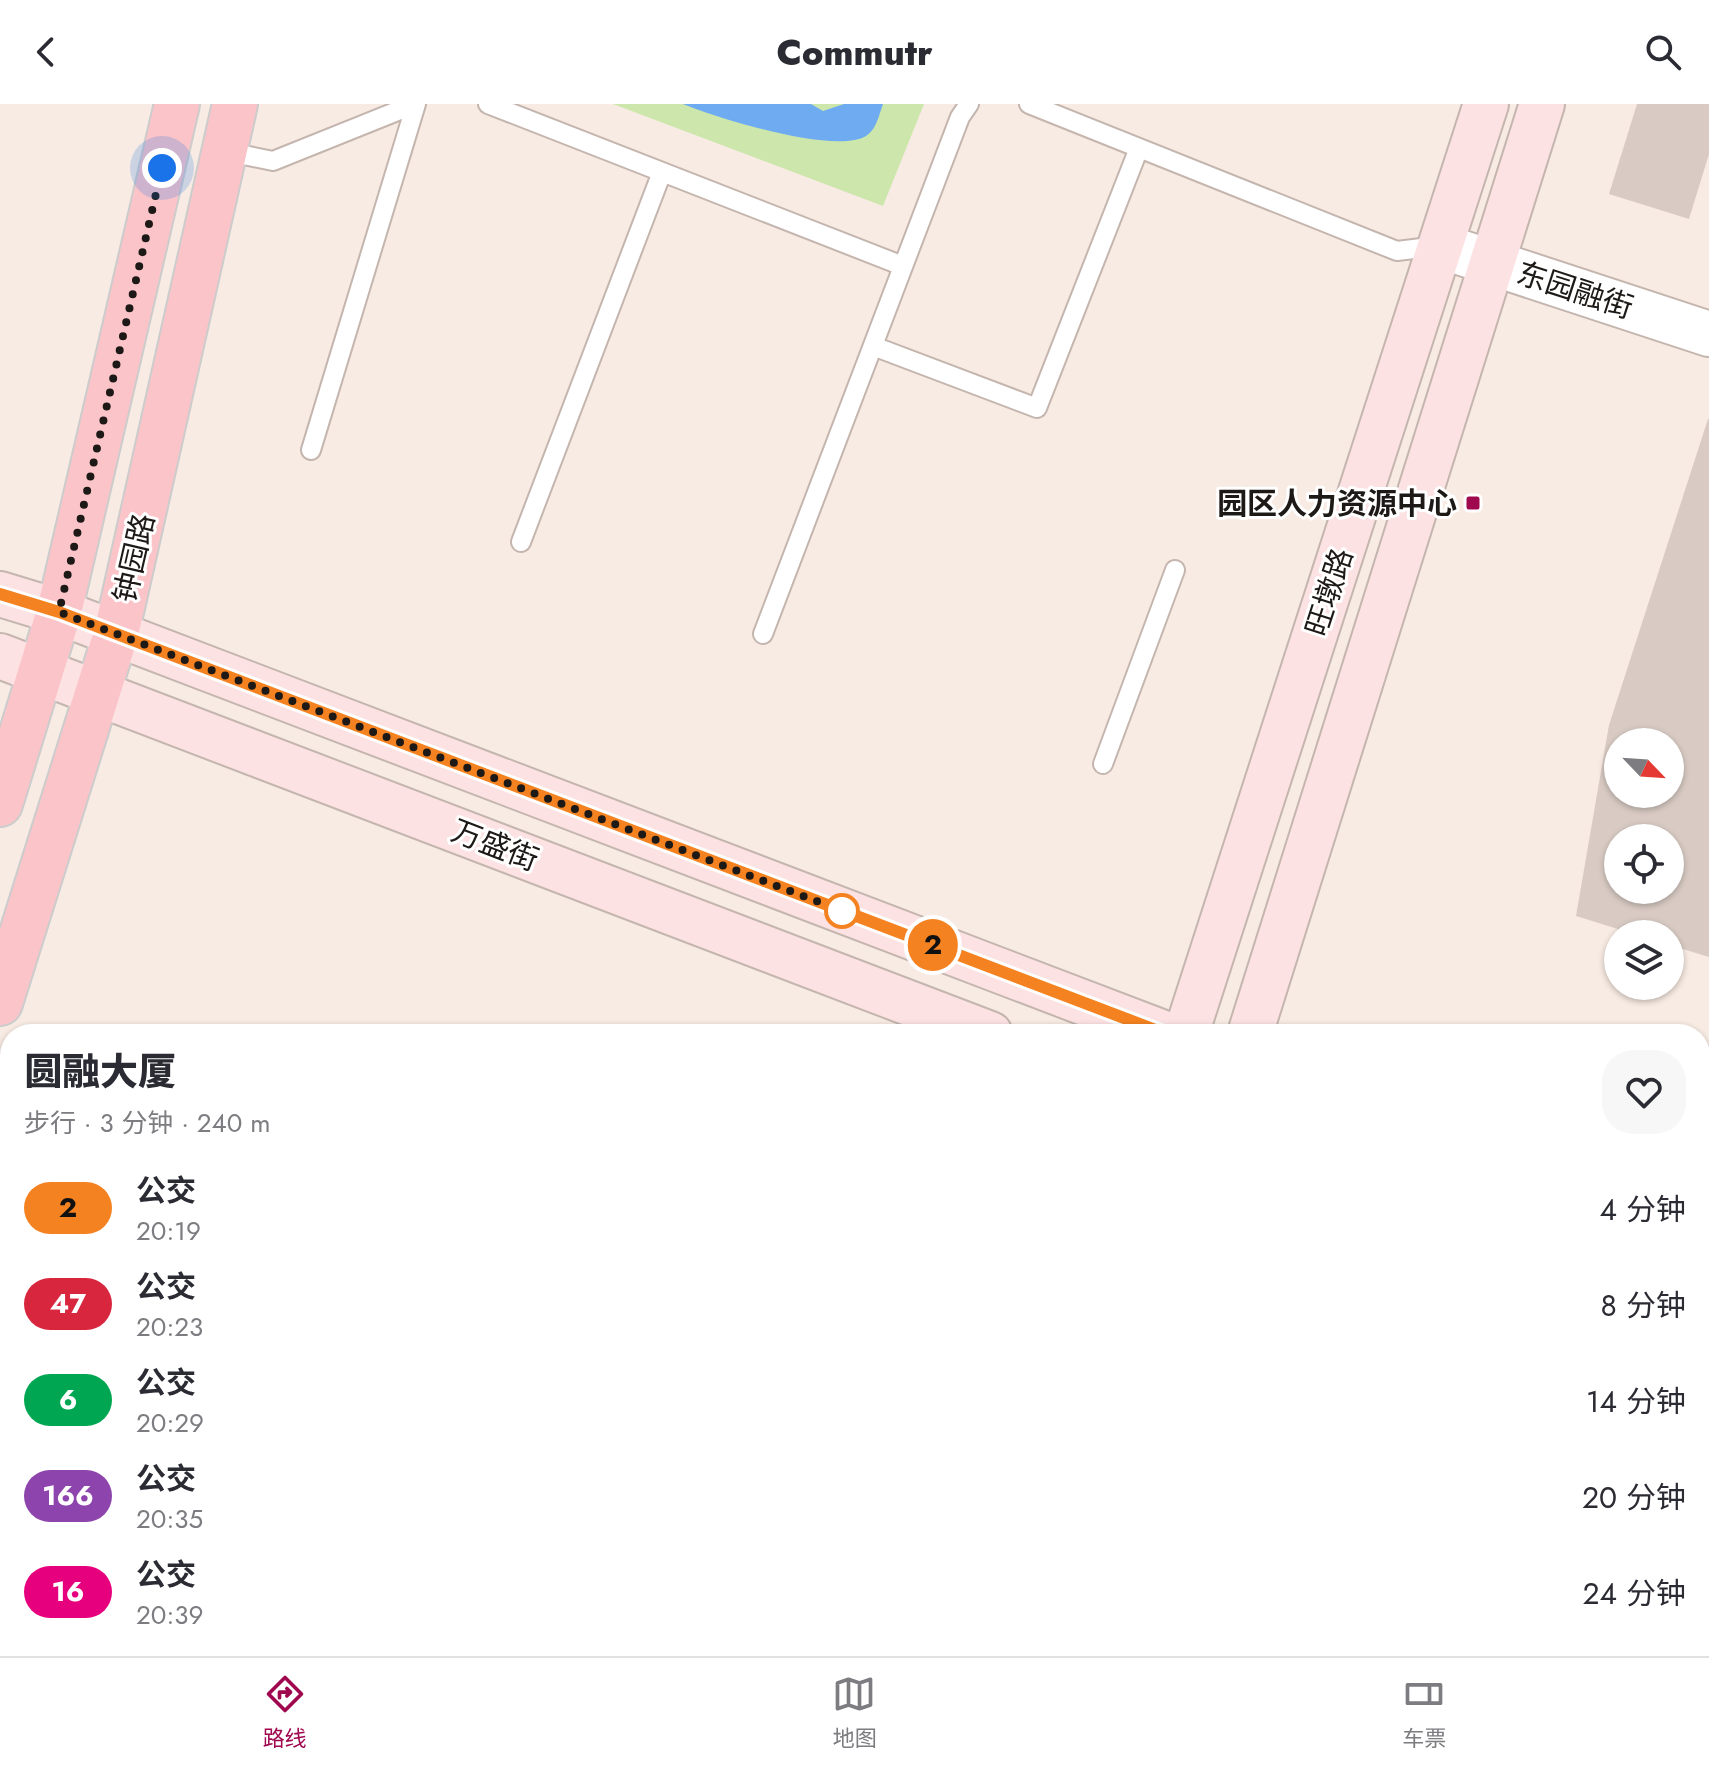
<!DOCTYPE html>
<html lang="zh">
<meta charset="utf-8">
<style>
:root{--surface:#fff;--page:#f7f7f7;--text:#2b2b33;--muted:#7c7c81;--line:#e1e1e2;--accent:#9f074e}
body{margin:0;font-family:Jost,"Noto Sans SC",sans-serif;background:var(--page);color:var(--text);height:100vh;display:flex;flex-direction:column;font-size:30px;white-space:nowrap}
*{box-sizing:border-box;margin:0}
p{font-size:26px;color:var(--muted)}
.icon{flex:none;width:44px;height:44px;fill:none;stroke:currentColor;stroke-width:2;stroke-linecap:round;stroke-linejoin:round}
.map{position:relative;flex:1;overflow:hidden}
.drawer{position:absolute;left:0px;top:920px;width:1710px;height:632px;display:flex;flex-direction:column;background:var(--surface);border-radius:32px 32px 0 0;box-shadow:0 2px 6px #0004}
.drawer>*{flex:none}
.badge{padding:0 16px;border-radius:26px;font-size:28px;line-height:52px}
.needle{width:52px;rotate:115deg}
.fabs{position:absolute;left:1604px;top:624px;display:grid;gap:16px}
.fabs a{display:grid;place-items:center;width:80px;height:80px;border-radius:50%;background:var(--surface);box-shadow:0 2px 6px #0004;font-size:40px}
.you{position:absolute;width:40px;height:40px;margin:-20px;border:6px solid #fff;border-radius:50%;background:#1a73e8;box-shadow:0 0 0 12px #1a73e833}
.map>.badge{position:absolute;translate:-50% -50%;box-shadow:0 0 0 4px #fff}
.round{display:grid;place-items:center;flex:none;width:84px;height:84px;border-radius:32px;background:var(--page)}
.overview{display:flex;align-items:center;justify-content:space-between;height:136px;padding:0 24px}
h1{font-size:38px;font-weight:800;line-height:60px}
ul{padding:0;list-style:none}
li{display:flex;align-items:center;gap:24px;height:96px;padding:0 24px}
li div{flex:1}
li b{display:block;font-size:30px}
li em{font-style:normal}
li .badge{min-width:88px;font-weight:700;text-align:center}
header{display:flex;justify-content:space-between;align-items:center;height:104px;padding:0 24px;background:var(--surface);font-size:36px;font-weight:800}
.tabs{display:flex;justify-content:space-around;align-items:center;height:112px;border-top:2px solid var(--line);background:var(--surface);font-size:22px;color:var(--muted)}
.tabs a{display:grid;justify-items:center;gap:4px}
.tabs .on{color:var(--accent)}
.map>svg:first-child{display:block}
</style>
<header><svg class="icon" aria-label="back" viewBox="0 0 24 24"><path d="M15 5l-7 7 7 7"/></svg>Commutr<svg class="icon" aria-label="search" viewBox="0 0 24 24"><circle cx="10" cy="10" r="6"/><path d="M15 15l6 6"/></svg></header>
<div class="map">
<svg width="1709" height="1552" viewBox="0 0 1709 1552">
<rect width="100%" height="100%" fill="#f8ebe3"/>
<path fill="#cce6ac" d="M613,0h311l-41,102z"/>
<path fill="#6fabf1" d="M683,0h128l12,7 21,-7h39c-4,11 -7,26 -17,32 -31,19 -149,-18 -183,-32z"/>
<path fill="#d9cbc4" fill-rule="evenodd" d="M1637,0h72v50l-20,65 -80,-25z
M1708,315h1v538l-39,-12v-11h-36l-58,-18 33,-191zM1618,638h52v52h-52zM1618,734h52v52h-52z
M1700,1383l9,3v166h-95l3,-10h83z
M1226,1542h136l-3,10h-137z"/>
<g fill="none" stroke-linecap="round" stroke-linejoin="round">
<defs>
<path id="service" d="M488,0l415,162
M1029,0l368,147 41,-5
M224,47l49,10 142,-57
M873,242l164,62 102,-260
M311,346l105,-346
M521,438l141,-370
M763,530l197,-517 9,-13
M1103,660l72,-194"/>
<path id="tertiary" d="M1441,142l268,88
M0,1496l10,3
M129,1542l28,10"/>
<path id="secondary" d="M0,490l59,18 1107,422
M0,552l990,378
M1186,930l300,-930
M1250,930l292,-930
M1700,1135l9,4
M1700,1199l9,4
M988,1552l3,-10
M1055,1552l3,-10"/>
<path id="primary" d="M0,700l59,-192 118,-508
M0,899l116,-369 119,-530"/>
</defs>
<use href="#service" stroke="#c4b6af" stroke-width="22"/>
<use href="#tertiary" stroke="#c4b6af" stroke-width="48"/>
<use href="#secondary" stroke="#c4b6af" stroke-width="48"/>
<use href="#primary" stroke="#cdcccc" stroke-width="48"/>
<use href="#service" stroke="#fff" stroke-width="18"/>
<use href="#tertiary" stroke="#fff" stroke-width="44"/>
<use href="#secondary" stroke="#fde2e4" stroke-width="44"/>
<use href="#primary" stroke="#fbc4c8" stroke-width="44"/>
</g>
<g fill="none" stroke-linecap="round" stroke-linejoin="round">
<defs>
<path id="line" d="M0,490l59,18 1107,422"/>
</defs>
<use href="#line" stroke="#fff" stroke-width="18"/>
<use href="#line" stroke="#f58220" stroke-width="12"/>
<path stroke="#1d1916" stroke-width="8" stroke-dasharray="0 14.4" d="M162,64l-103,444 786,300 -3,-1"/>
</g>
<rect fill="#9f074e" stroke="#fff" stroke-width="3" x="1465" y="391" width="16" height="16" rx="4"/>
<circle fill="#fff" stroke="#f58220" stroke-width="4" cx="842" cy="807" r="16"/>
<g text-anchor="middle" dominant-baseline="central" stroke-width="6" stroke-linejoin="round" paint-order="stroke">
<g font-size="30" fill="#1d1916" stroke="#fff">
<text transform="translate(1575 186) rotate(18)">东园融街</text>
<text transform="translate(134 454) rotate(-77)">钟园路</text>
<text transform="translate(1329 488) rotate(-72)">旺墩路</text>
<text transform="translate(495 741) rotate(21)">万盛街</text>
</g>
<g font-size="30" font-weight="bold" fill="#1d1916" stroke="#fff" text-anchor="end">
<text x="1457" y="399">园区人力资源中心</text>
</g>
</g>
</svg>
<div class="fabs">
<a><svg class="needle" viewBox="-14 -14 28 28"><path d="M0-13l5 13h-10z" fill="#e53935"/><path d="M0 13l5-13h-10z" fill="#7c7c81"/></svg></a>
<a><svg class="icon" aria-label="locate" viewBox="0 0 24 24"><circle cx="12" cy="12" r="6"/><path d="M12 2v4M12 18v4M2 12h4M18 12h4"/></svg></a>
<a><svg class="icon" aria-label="layers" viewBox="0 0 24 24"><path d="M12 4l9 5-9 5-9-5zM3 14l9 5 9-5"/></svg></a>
</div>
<div class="you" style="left:162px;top:64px"></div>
<b class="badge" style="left:933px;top:841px;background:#f58220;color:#111">2</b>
<section class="drawer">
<div class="overview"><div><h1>圆融大厦</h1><p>步行 · 3 分钟 · 240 m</p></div><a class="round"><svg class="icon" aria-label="heart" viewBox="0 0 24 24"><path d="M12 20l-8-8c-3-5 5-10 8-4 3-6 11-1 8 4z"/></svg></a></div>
<ul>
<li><span class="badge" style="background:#f58220;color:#111">2</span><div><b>公交</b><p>20:19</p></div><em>4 分钟</em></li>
<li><span class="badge" style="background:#d7263d;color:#fff">47</span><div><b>公交</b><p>20:23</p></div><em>8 分钟</em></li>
<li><span class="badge" style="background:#00a651;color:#fff">6</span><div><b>公交</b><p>20:29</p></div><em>14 分钟</em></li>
<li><span class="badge" style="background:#8e44ad;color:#fff">166</span><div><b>公交</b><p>20:35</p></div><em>20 分钟</em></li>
<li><span class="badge" style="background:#e6007e;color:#fff">16</span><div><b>公交</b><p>20:39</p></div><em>24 分钟</em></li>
</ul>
</section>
</div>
<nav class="tabs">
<a class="on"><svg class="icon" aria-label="directions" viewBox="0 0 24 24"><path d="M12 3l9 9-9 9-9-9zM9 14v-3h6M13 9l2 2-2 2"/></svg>路线</a>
<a><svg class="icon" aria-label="map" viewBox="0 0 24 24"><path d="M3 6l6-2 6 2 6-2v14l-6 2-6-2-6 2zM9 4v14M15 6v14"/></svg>地图</a>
<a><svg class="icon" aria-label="tickets" viewBox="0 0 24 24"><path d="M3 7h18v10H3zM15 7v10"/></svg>车票</a>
</nav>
